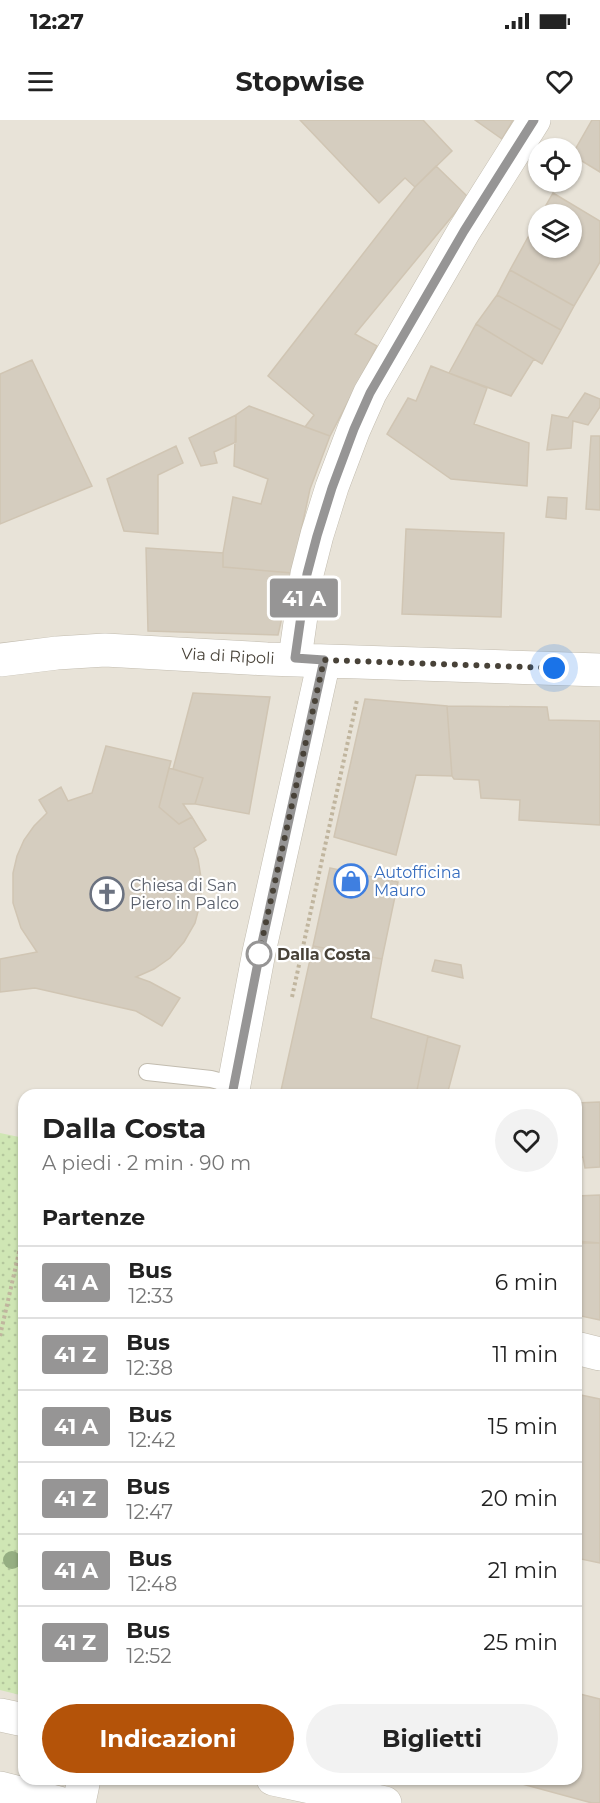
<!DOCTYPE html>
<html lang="it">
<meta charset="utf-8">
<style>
:root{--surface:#fff;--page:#f2f2f2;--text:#222;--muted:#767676;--line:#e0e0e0;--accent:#b45309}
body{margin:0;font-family:Montserrat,sans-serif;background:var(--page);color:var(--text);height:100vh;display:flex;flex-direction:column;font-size:22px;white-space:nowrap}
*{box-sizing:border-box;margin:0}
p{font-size:20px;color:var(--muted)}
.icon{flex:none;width:33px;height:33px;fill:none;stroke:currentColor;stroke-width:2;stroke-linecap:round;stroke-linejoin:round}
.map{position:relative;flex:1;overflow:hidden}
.panel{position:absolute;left:18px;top:969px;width:564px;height:696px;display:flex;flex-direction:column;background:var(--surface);border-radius:18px;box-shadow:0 2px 4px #0004}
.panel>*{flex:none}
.badge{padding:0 12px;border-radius:4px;font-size:21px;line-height:39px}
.controls{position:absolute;left:528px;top:18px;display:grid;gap:12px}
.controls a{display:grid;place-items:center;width:54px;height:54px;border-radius:50%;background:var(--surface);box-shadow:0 2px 4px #0004;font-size:30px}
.you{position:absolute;width:30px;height:30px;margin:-15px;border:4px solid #fff;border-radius:50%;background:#1a73e8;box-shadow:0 0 0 9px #1a73e833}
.map>.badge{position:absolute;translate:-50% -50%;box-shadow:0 0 0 3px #fff}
h2{padding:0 24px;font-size:22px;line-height:54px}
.round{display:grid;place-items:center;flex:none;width:63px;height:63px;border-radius:32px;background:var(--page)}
.headline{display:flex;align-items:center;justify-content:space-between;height:102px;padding:0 24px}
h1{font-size:28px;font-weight:700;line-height:45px}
.button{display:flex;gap:12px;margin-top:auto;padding:12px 24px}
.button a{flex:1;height:69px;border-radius:36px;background:var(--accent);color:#fff;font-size:24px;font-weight:700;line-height:69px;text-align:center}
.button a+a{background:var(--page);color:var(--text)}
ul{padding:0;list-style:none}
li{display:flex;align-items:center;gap:18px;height:72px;padding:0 24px;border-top:2px solid var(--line)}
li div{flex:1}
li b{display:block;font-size:22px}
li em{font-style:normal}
li .badge{min-width:66px;font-weight:700;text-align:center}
.status{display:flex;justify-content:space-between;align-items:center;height:42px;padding:0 30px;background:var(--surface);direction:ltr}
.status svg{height:16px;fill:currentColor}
header{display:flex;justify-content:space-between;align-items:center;height:78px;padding:0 24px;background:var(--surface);font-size:27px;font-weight:700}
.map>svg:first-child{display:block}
</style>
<div class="status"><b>12:27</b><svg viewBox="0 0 49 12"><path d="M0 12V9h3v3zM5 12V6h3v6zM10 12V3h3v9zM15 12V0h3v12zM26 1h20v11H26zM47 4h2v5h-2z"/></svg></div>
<header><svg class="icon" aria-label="menu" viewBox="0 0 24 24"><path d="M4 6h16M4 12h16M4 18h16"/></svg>Stopwise<svg class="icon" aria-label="heart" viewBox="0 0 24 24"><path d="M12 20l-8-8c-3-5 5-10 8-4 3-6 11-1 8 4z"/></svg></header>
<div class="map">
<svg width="600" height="1683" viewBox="0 0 600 1683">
<defs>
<pattern id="park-dots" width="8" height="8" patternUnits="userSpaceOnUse" patternTransform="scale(1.5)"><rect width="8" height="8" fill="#cfe6b4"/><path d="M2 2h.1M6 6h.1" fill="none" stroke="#b3c69c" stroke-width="1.8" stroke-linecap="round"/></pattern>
</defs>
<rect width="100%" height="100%" fill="#f4f1e9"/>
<path fill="#e8e3d8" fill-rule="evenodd" d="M0,0h600v1683h-600zM538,28h34v34h-34zM538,94h34v34h-34zM24,975h552v684h-552z"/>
<path fill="url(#park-dots)" d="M0,1013l24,5v558l-24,-6z"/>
<path fill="#d5cdbf" stroke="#d0c5b3" stroke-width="1.5" d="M300,0h123l29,31 -37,36 -10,-9 -26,25z
M475,0h38l-11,19z
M592,0h8v52l-28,-17z
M436,46l32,31 -113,137 22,12 -47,90 -25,-9 9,-12 -46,-39 147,-189z
M553,73l47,28v41l-26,44 -64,-36 28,-51v29h34v-34h-31z
M510,150l64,36 -13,24 -64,-35z
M497,175l64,35 -19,34 -66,-40z
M476,204l58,35 -23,37 -62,-23z
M32,240l60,126 -92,38v-150z
M431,246l56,22 -13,36 55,19 -2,43 -76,-7 -64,-45 21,-36 8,3z
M585,273l15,6v8l-12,18 -15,-4 -2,27 -24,2 5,-35 16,3z
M249,286l81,30 -20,53 -18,84 -69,-6v-14l10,-56 28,7 7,-25 -34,-13 2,-51z
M236,295v27l-22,10 3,11 -16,3 -12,-28z
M591,316h9v74l-14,-1z
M176,326l7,17 -25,12v59l-34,-3 -17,-52z
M548,377l19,1 -1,21 -20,-2z
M406,409l98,4 -3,84 -99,-3z
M146,428l77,5v14l69,6 -14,62 -130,-4z
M193,573l77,4 -21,117 -54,-10 8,-26 -30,-9z
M365,579l82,7 5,70 -36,-1 -20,80 -62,-18z
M447,586l100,1 2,13 51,1v104l-81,-5 1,-20 -39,-2 -2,-18 -25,-1 -2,-3z
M106,626l65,15 -12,46 20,17 13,-7 14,23 -12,8 4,11 4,25 -2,20 -5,19 -11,19 -14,16 -16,11 -18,8 14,5 30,16 -18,28 -26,-15 -101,-23 -35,4v-33l37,-7 -16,-24 -8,-25v-30l4,-17 7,-16 10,-14 13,-13 -8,-13 22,-13 7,14 24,-8z
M169,648l34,10 -8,26h-12l9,13 -13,7 -20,-17z
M330,748l68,14 -16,77 -69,-13z
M313,826l69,13 -11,59 57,18 -12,59h-54l-12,-2 -1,2h-69z
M435,840l26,5 2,13 -31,-7z
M428,916l32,10 -13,49h-31z
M600,982v65l-15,1 -2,-11 -7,1v-55z
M600,1075v48l-24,-2v-45z
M576,1121l5,2 -5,52z
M581,1123h19v77l-24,-5v-20z
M576,1274l24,5v164l-24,-5z
M576,1573l24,6v104h-8l-70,-19 1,-5h53z"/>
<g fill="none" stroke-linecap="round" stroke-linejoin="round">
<defs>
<path id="service" d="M147,952l64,7 23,6"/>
<path id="minor" d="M295,538l12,-84 10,-39 15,-48 22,-58 16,-36 94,-162 70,-111
M0,540l57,-7 48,-3 162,9 333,11
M232,975l27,-143 65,-291
M576,1228l24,6
M79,1683l5,-24"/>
<path id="tertiary" d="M0,1595l24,5
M273,1659l112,24
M0,1668l59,15"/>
</defs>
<use href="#service" stroke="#c2bcaf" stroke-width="18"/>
<use href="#minor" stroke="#c2bcaf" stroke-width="34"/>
<use href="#tertiary" stroke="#c2bcaf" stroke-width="34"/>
<path stroke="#c0b59e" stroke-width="4" stroke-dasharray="3 3" stroke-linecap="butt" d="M292,877l65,-297
M0,1216l24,-106"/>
<use href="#service" stroke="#fff" stroke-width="16"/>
<use href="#minor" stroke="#fff" stroke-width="33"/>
<use href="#tertiary" stroke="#fff" stroke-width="33"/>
</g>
<circle fill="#95ae82" cx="12" cy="1440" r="9"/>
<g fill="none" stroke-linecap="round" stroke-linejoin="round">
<defs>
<path id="line" d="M232,975l28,-143 64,-292 -29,-2 12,-84 10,-38 15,-48 22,-59 16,-36 94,-162 70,-111"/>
</defs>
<use href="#line" stroke="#fff" stroke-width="14"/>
<use href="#line" stroke="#969595" stroke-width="9"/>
<path stroke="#484238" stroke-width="6" stroke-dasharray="0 10.8" d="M259,834l65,-294 230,8"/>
</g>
<defs>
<symbol id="shop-ring" viewBox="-11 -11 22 22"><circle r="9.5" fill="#fff" stroke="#3f7fe0" stroke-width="1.5"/><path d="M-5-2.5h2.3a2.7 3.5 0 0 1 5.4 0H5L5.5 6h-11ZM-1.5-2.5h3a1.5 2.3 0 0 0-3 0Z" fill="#3f7fe0"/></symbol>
<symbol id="church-ring" viewBox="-11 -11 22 22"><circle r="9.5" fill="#fff" stroke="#6b7280" stroke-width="1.5"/><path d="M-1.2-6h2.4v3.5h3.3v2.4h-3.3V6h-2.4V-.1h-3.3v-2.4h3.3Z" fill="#6b7280"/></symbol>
</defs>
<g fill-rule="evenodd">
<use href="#shop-ring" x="332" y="742" width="38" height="38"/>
<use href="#church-ring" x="88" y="755" width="38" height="38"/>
</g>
<circle fill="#fff" stroke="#969595" stroke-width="3" cx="259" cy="834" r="12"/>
<g text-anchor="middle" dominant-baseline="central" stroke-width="4.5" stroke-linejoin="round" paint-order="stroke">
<g font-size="16" fill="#484238" stroke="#fff">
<text transform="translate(228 536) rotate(3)">Via di Ripoli</text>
</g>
<g font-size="16" fill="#366cbe" stroke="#fff" text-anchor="start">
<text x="374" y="752">Autofficina<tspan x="374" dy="18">Mauro</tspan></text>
</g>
<g font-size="16" fill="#5b616d" stroke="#fff" text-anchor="start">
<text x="130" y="765">Chiesa di San<tspan x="130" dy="18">Piero in Palco</tspan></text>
</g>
<g font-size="16" font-weight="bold" fill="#484238" stroke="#fff" text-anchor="start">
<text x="277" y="834">Dalla Costa</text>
</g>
</g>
</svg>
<div class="controls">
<a><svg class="icon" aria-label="locate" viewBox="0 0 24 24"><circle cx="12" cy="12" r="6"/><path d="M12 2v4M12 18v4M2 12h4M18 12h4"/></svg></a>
<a><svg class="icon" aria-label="layers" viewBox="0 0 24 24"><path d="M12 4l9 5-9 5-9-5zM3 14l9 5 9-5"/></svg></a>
</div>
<div class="you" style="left:554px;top:548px"></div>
<b class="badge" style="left:304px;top:478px;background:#969595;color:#fff">41 A</b>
<section class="panel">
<div class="headline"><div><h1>Dalla Costa</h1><p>A piedi · 2 min · 90 m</p></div><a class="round"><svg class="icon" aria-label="heart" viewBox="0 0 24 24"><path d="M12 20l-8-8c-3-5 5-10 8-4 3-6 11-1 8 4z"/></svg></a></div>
<h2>Partenze</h2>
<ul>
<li><span class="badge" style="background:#969595;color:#fff">41 A</span><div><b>Bus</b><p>12:33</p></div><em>6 min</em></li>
<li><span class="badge" style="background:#969595;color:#fff">41 Z</span><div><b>Bus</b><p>12:38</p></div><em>11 min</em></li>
<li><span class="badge" style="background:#969595;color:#fff">41 A</span><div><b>Bus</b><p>12:42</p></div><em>15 min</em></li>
<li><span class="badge" style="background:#969595;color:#fff">41 Z</span><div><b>Bus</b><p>12:47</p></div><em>20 min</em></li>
<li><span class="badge" style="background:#969595;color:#fff">41 A</span><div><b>Bus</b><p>12:48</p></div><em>21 min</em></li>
<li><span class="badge" style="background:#969595;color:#fff">41 Z</span><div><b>Bus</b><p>12:52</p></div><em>25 min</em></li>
</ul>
<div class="button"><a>Indicazioni</a><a>Biglietti</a></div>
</section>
</div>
